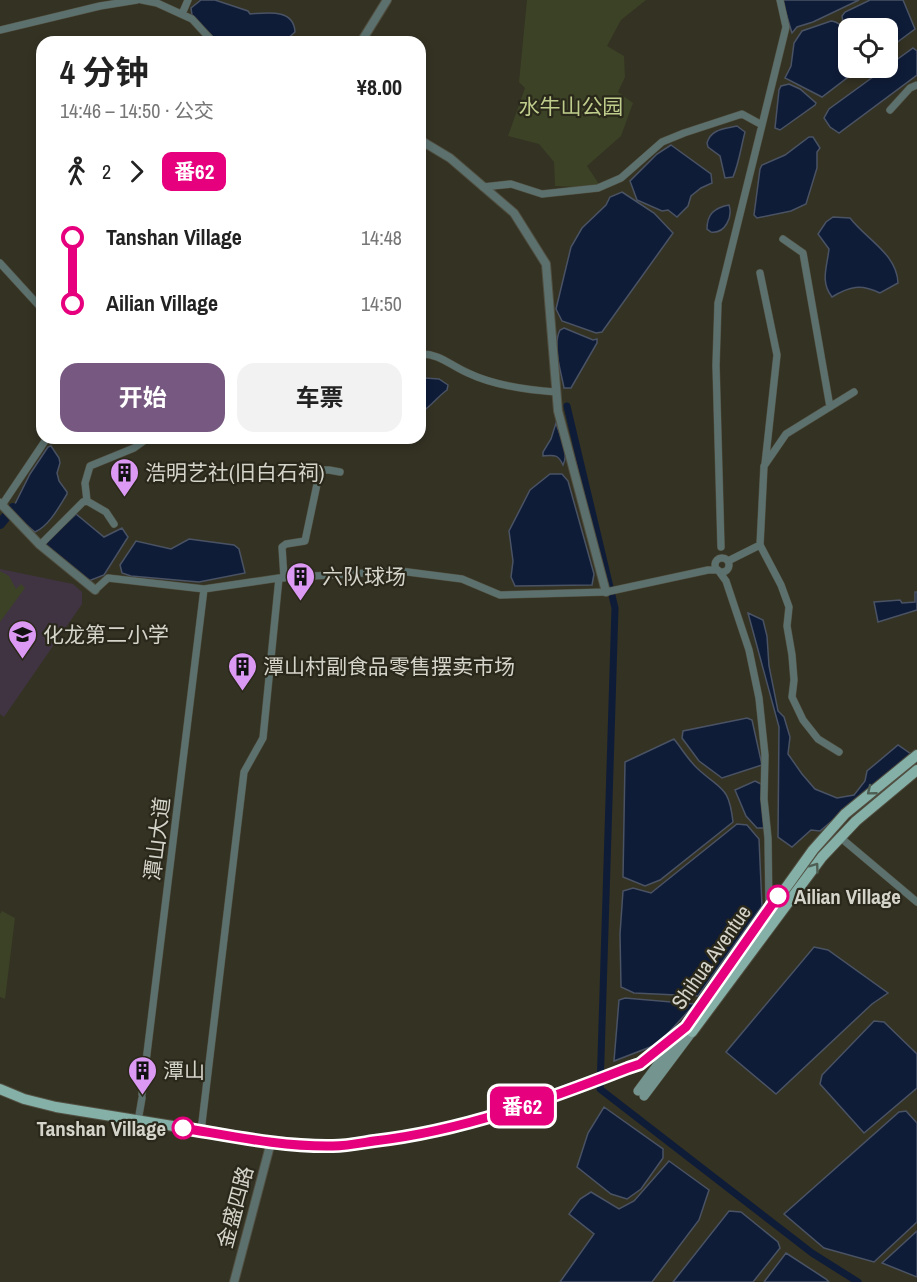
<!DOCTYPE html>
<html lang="zh">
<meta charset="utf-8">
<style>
:root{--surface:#fff;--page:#f2f2f2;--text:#222;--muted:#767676;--accent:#765880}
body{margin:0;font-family:"Archivo Narrow","Noto Sans SC",sans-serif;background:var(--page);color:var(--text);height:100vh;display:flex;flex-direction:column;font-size:22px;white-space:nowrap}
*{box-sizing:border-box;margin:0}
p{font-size:20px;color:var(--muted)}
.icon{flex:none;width:33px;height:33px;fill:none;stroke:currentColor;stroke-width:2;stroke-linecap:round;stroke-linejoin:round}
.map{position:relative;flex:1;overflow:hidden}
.details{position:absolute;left:36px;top:36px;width:390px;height:408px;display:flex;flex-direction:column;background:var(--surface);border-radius:18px;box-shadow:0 3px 9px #0003}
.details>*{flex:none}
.badge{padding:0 12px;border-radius:9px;font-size:21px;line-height:39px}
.fabs{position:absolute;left:838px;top:18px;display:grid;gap:12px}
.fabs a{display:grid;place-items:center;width:60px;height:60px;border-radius:12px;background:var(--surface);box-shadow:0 3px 9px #0003;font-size:30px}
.map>.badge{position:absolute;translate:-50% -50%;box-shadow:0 0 0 3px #fff}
.legs{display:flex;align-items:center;gap:9px;height:66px;padding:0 24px;font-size:20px}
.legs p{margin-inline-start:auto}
.summary{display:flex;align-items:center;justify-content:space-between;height:102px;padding:0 24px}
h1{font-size:33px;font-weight:700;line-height:45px}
.cta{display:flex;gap:12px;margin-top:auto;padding:12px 24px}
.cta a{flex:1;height:69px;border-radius:18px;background:var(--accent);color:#fff;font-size:24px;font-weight:700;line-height:69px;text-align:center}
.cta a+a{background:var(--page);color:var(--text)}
ul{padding:0 24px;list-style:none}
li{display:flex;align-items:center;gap:21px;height:66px;font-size:22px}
li i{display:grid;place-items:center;width:9px;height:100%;margin:0 8px;background:currentColor}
li i::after{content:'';width:15px;height:15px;margin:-8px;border:4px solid;border-radius:50%;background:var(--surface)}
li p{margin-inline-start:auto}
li:first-child i{background:linear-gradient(#0000 50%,currentColor 0)}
li:last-child i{background:linear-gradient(currentColor 50%,#0000 0)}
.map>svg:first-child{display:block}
</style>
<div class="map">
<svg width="917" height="1282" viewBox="0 0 917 1282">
<rect width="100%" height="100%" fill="#343223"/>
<path fill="#403442" d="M0,569l73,15 9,8v12l-78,113 -4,-3z"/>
<path fill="#3c4226" d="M527,0h119l-25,20 -14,26 17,10 1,21 -7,15 15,11 -12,33 -34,30 12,18 -24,3 -20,-1 -1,-24 -15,-18 -31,-8 17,-48 -6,-6z
M0,571l9,5 7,13 5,-5 4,4 -25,34z
M2,911l13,7 -10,81 -5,-2v-83z"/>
<path fill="#0f1c38" stroke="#4a5364" stroke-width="1.5" d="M201,0h14l33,11 2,3c16,-1 44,-6 45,18l-11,10h-66l-26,-27 -1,-7z
M782,0h77l-46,22 -16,5 -5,6z
M870,0h33l12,29 -27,20v-21h-39v4l-6,-10 -1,-6 3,-4z
M831,21c20,2 18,31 18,47h11l-38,29 -37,-19 6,-12 3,-23 8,-12z
M913,48l4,3v24l-78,58 -9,-6 -6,-9 5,-9z
M789,84l11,5 16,14 -1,2 -35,25 -5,-2 4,-38 2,-4z
M737,126l8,6c-4,15 -6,31 -12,45l-8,1 -5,-22 -12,-9 -1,-4c4,-14 17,-14 30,-17z
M809,137h4l7,11 -3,4v16l-11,36 -15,7 -34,7 -3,-3 6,-46 2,-4 23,-10z
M671,145l40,29 1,9 -11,5 -10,8 -3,10 -11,11 -9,-7 -6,1 -25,-11 -7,-19 27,-27z
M622,192l32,21 19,20 -71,99 -6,1 -34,-12 -6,-12 15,-62 11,-19 24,-23 4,-8z
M729,205c4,12 -4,29 -18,27l-4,-3c0,-15 7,-21 22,-24z
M833,217l17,1c17,22 47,36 48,65l-18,10c-19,-9 -30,-7 -48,4 -12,-15 -5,-30 -3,-48l-11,-15 8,-12z
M564,328l29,12 4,-1v4l-26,45h-7c-3,-17 -12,-42 -4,-58z
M425,378l14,1 9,6 -1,5c-10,7 -16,17 -27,23v-33z
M556,423c4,14 14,28 7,42 -5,-11 -9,-10 -20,-9v-4l8,-13z
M51,446l8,12 1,5 -3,10 2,8 8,11v2c-8,13 -18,32 -32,38l-18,-15 -4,-9 17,-34 18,-27z
M550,474h12l6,7 26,93 -2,11 -77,1 -4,-9 2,-16 -4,-30 21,-41z
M76,514l28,23 18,-9 6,9 -24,38 -18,7 -41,-36 1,-4z
M189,539l45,6 5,4 6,24 -46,9 -68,-6 -9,-3 -2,-8 16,-24 35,8z
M915,592h2v18l-39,12 -4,-20 26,-2 2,3 13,-1z
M748,613l15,7 4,16 2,30 9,45 6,6 6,20 -2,17 14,20 13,15 22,9 17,-3 11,-14 2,-10 31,-26 13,9 -91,77 -9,-1 -19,17 -14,-10 1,-110z
M747,718l5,2 10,45 -40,13 -23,-17 -17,-23 1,-7z
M674,739c8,10 15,22 24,30 24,22 31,17 35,53l-73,58 -15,6 -22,-9 2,-115z
M755,781l8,4 1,43h-7l-11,-12 -11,-26z
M737,824l10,1 12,14 3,67 -64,90 -64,-3 -13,-6 -1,-53 3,-43 10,-3 18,5z
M814,947l14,3 60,43 -16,11 -96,90 -50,-42z
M625,998l70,6 -37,40 -44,17 5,-61z
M874,1021l10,1 33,32v34l-53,45 -44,-49 2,-9z
M604,1107l59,42v9l-22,31 -14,10 -16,-5 -34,-27 11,-34z
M906,1111l11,12v99l-43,40 -50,-14 -40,-34 115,-102z
M669,1161l40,29 -10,30 -47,62h-92l34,-48 -25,-20 11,-15 11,-7 28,17 15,-8z
M729,1211l12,1 37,30 2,6 -27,34h-80z
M917,1231v46l-35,-14z
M786,1253l40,26 3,3h-65z"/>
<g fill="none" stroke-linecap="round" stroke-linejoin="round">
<path stroke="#0f1c38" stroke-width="7" d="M567,406l48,202 -15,481 212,164 46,29"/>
<path stroke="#0f1c38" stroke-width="10" d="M0,524l13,-16"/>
<defs>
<path id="minor" d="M142,0l15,3 35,16 21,23
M182,14l6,-14
M0,30l100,-24 37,-6
M890,110l20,-22 7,-3
M483,187l28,-3 31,10 56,-6 23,-10 41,-36 22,-9 58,-19 20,11 24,-98 -6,-27
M783,239l20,14 27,154
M0,263l42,46
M760,273l17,82 -12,109
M420,354c19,-1 31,12 48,19 27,13 59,17 88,19
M87,501l-2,-18 5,-17 44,-18 14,-10
M2,505l45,-67
M40,545l43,-43 4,-1 19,11 8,12
M760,545l4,-79 22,-32 68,-42
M721,547l-5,-182 2,-62 44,-178
M715 565a7 7 0 1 1 14 0a7 7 0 1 1-14 0Z
M728,561l32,-16 21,40 8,22 -2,19 5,29 2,25 -2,17 11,23 15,19 21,13
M284,578l-2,-31 4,-3 19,-3 15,-71h9l11,2
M95,590l13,-12 96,11 75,-11 121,-7 62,8 38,16 106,-3 102,-22h10l8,11 23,69 10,48 6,57 -1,44 4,39 1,71
M841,838l76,64
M142,1094l62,-505
M138,1121l4,-23
M201,1131l43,-359 19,-34 16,-160"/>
<path id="tertiary" d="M361,42l26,-42
M420,140l30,18 64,55 32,51 12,147 48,181
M0,503l40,42 55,45
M234,1282l37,-140"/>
<path id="secondary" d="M638,1091l41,-55
M644,1096l48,-64"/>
<path id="primary" d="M686,1027l6,5 130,-175 34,-36 61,-51
M0,1089l24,10 32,8 215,35 63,4 70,-9 45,-8 80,-25 111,-40 46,-37 127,-177 32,-36 72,-59"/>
</defs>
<use href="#minor" stroke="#514f41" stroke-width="8"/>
<use href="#tertiary" stroke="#514f41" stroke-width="10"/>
<use href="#secondary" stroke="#514f41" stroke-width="10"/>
<use href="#primary" stroke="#514f41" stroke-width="12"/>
<use href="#minor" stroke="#5c716d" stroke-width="7"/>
<use href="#tertiary" stroke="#5c716d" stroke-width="8"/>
<use href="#secondary" stroke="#74958f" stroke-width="9"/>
<use href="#primary" stroke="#85b0a8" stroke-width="10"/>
</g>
<defs><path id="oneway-chevron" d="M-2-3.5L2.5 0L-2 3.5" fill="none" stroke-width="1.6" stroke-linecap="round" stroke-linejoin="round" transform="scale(1.5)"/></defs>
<g stroke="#4e5e53">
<use href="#oneway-chevron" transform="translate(871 791) rotate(141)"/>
<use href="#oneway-chevron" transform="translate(815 867) rotate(-54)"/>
</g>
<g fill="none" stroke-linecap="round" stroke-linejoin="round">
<defs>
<path id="line-1" d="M183,1128c49,8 100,19 150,18 14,0 28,-3 41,-5 88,-10 172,-41 254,-73l12,-4 46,-37 92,-131"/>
</defs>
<use href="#line-1" stroke="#fff" stroke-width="14"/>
<use href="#line-1" stroke="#e6007e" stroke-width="9"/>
</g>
<defs>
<symbol id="building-pin" viewBox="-11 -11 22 30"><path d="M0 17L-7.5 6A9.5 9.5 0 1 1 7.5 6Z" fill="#dc99f4" stroke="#2a281a"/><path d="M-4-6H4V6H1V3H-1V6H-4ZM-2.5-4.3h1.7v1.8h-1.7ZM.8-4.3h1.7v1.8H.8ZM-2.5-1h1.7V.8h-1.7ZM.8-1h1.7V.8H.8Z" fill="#111"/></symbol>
<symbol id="school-pin" viewBox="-11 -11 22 30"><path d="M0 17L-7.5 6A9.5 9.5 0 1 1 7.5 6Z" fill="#dc99f4" stroke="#2a281a"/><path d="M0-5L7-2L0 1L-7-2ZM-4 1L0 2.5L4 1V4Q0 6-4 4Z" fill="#111"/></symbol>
</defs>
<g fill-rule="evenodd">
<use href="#building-pin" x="108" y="456" width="33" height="45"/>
<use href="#building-pin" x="284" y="560" width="33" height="45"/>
<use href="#school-pin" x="6" y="618" width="33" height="45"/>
<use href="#building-pin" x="226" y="650" width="33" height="45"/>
<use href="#building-pin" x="126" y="1054" width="33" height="45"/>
</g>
<g fill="#fff" stroke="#e6007e" stroke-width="3">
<circle cx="778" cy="896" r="10"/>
<circle cx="183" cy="1128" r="10"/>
</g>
<g text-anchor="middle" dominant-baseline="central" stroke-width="4.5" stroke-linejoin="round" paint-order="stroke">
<g font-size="21" fill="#bfcd8c" stroke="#2a281a">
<text x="571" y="106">水牛山公园</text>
</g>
<g font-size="21" fill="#d5d4cb" stroke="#2a281a" text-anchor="start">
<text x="145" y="472">浩明艺社(旧白石祠)</text>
<text x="322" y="576">六队球场</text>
<text x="43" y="634">化龙第二小学</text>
<text x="263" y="666">潭山村副食品零售摆卖市场</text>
<text x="163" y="1070">潭山</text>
</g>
<g font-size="21" fill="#d5d4cb" stroke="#2a281a">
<text transform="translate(157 839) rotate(-83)">潭山大道</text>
<text transform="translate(711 957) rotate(-55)">Shihua Aventue</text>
<text transform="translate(235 1207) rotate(-75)">金盛四路</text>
</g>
<g font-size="21" font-weight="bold" fill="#d5d4cb" stroke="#2a281a" text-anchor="start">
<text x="794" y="896">Ailian Village</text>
<text x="166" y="1128" text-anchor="end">Tanshan Village</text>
</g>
</g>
</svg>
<div class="fabs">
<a><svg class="icon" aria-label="locate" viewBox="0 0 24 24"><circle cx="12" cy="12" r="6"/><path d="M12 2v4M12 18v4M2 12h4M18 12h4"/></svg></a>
</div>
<b class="badge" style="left:522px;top:1106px;background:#e6007e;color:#fff">番62</b>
<section class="details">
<div class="summary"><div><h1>4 分钟</h1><p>14:46 – 14:50 · 公交</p></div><b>¥8.00</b></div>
<div class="legs"><svg class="icon" aria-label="walk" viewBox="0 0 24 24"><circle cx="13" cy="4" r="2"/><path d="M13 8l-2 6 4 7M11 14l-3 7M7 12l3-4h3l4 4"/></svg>2<svg class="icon" aria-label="forward" viewBox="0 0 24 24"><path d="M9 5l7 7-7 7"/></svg><b class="badge" style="background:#e6007e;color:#fff">番62</b></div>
<ul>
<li><i style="color:#e6007e"></i><b>Tanshan Village</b><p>14:48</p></li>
<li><i style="color:#e6007e"></i><b>Ailian Village</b><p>14:50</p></li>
</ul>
<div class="cta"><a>开始</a><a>车票</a></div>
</section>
</div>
